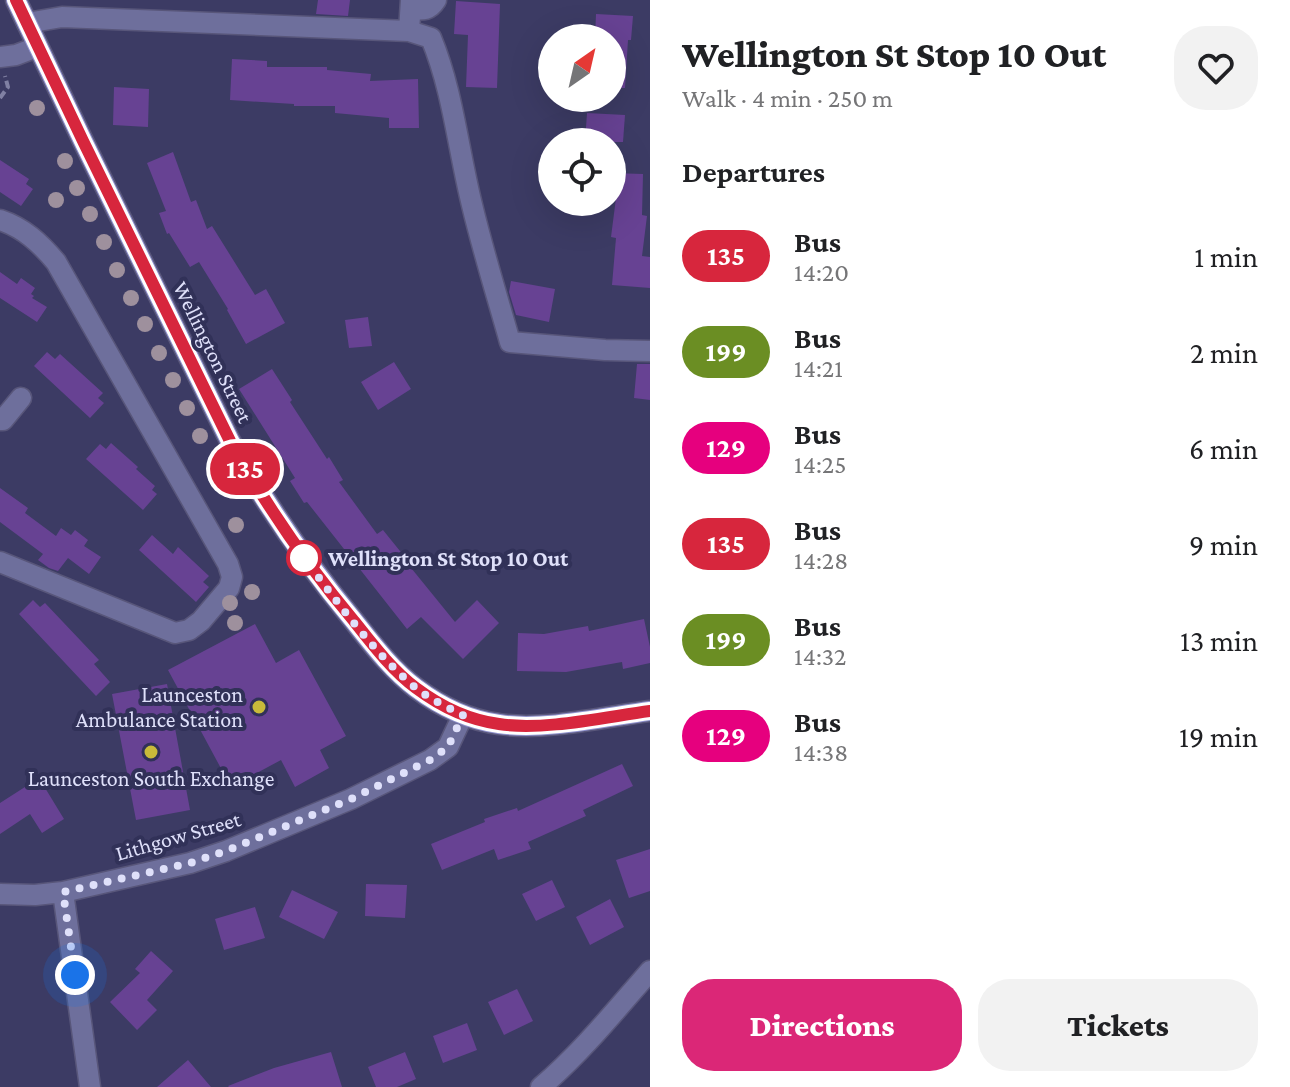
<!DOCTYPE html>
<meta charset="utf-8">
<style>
:root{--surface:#fff;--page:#f2f2f2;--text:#202124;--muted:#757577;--accent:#db2777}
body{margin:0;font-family:"Crimson Pro",serif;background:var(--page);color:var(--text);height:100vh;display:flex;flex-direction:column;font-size:30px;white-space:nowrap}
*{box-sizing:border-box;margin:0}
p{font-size:26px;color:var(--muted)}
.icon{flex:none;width:44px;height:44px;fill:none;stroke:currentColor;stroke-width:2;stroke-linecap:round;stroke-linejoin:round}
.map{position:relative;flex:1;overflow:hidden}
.drawer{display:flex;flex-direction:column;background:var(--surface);width:640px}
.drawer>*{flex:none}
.badge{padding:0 16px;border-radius:26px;font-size:28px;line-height:52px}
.needle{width:52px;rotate:34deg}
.tools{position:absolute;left:538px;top:24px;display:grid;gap:16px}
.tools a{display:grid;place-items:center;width:88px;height:88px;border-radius:50%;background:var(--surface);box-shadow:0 8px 32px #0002;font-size:40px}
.you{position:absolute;width:40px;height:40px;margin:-20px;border:6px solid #fff;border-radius:50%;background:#1a73e8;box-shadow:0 0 0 12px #1a73e833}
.map>.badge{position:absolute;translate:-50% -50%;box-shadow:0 0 0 4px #fff}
h2{padding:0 32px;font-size:30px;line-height:72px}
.round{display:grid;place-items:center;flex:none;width:84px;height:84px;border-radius:32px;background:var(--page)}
.summary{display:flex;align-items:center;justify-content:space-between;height:136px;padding:0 32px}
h1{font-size:38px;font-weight:800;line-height:60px}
.cta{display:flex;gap:16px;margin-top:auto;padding:16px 32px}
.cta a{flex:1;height:92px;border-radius:32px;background:var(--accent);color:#fff;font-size:32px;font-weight:800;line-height:92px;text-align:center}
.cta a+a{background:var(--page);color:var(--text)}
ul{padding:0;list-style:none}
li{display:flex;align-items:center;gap:24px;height:96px;padding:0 32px}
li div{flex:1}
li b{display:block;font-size:30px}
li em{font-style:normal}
li .badge{min-width:88px;font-weight:700;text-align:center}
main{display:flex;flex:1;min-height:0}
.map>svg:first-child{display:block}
</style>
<main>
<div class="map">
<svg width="650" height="1087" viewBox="0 0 650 1087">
<rect width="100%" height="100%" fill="#3c3b64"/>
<path fill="#674293" d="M318,0h32l-2,16 -32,-2z
M456,1l44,3 -3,84 -31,-1 2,-52 -14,-1z
M596,14l37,2 -2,24h-3l-3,48h-13v-50h-17z
M232,59l35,2v6h60v3l44,4 -1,7 48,-2 1,49h-30v-10l-54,-5v-7h-41v-2l-64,-4z
M114,87l35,2 -1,38 -35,-2z
M587,113l38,2 -2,27h-38z
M173,152l18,50 5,-2 11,29 5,-3 43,69 11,-6 19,34 -39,21 -19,-34 1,-1 -29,-47 -9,5 -21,-34 -2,1 -8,-21 7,-2 -19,-48z
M0,160l29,19 -3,5 7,5 -12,17 -21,-14z
M612,173l31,1 -1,41 5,1 -5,40 8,1v31l-38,-3 4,-47 -5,-1 5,-39h-4z
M0,272l17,12 4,-6 14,10 -4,6 3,2 -2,2 15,9 -10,15 -37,-24z
M511,281l44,8 -6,33 -33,-7 -7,-23z
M368,317l4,29 -23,2 -4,-28z
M47,352l8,7 5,-5 43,39 -5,5 6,5 -14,15 -56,-52z
M394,362l17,27 -33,21 -17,-28z
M637,364h13v36l-16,-2z
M272,369l20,31 -2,2 37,57 2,-2 14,23 -4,2 38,52 6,-4 21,26 -1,2 52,64 22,-22 22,23 -36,36 -42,-42 -14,12 -100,-127 -3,1 -14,-22 5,-3 -56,-89z
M111,443l27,24 -2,2 19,17 -3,4 5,4 -14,16 -57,-51 14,-15 6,5z
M0,488l28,20 -3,5 31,23 5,-8 10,7 4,-5 13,10 -4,6 17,11 -12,17 -21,-16 -10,13 -9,-3 -11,-8 5,-6 -43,-32z
M152,535l21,19 5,-7 31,29 -6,6 6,5 -13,15 -57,-52z
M33,600l7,7 5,-4 54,57 -5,4 16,18 -14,14 -77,-82z
M644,619l6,28v16l-27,6 -1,-7 -56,10 -49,-1 1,-38 26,1 44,-8 1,5z
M255,624l21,39 23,-13 47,86 -26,14 9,18 -34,19 -14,-27 -50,27 -63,-117z
M167,684l23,126 -54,10 -24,-126z
M622,764l11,22 -50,24 3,6 -58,26 3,7 -33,11 -4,-11 -52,21 -11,-26 54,-22 -1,-3 33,-11 1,3z
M39,778l25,41 -22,14 -12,-19 -30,20v-31z
M650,849v42l-21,7 -13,-38z
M552,880l13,27 -29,14 -14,-27z
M366,884l41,1 -2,33 -40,-2z
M292,890l46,22 -14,27 -45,-22z
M610,899l14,28 -34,18 -14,-28z
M255,907l10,31 -41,12 -9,-31z
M151,951l22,20 -26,29 10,10 -20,20 -27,-28 30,-29 -5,-4z
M517,989l16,32 -29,14 -16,-33z
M467,1023l10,27 -34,13 -10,-27z
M331,1052l11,35h-113l-1,-1 46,-18z
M405,1052l11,27 -19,8h-21l-8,-20z
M188,1060l23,27h-54z"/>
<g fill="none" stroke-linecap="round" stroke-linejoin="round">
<defs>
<path id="minor" d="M411,9c12,1 18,2 25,-9
M27,23l35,-6 347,14 22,7c22,53 27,111 41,167 11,46 25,91 38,137l95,8 45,1
M409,31l2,-31
M0,57l16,-2 21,-8
M0,220c24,8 40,23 56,42l172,302 4,13 -3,11 -28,33 -12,9 -14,3 -175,-71
M0,420h3l18,-22
M63,892l27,195
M0,894l35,1 28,-3 127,-29 36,-12 125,-52 79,-39 18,-13 15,-32
M541,1087c40,-34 74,-76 109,-116"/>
<path id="major" d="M16,0l67,141 147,300c36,64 78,124 124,180 19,24 38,49 62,67 24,18 53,32 83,36 44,7 106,-7 151,-13"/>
</defs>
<use href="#minor" stroke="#58567a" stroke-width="23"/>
<use href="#major" stroke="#58567a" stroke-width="23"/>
<path stroke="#8080a3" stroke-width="4" stroke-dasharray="8 4" stroke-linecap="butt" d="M0,98l8,-11 -3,-11"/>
<use href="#minor" stroke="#6e6f9c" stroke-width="20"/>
<use href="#major" stroke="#9092ce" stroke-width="20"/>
</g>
<g fill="#9e909d">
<circle cx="37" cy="108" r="8"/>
<circle cx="65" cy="161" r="8"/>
<circle cx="77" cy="188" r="8"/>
<circle cx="56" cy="200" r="8"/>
<circle cx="90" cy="214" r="8"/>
<circle cx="104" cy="242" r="8"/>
<circle cx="117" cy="270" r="8"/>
<circle cx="131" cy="298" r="8"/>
<circle cx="145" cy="324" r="8"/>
<circle cx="159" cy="353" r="8"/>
<circle cx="173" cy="380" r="8"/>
<circle cx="187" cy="408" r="8"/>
<circle cx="200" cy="436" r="8"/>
<circle cx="217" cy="479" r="8"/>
<circle cx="236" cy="525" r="8"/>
<circle cx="252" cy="592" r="8"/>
<circle cx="230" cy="603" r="8"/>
<circle cx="235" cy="623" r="8"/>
</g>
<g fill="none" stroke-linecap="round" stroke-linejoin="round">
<defs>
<path id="line" d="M16,0l67,141 147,300c36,64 77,124 124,180 19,24 38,49 62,67 24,18 53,32 83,36 44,7 106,-7 151,-13"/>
</defs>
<use href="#line" stroke="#fff" stroke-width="18"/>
<use href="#line" stroke="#d7263d" stroke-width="12"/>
<path stroke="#dfe0fa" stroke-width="8" stroke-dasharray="0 14.4" d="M75,975l-12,-83 127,-29 36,-12 125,-52 79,-39 18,-13 15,-32c-19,-9 -37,-18 -53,-32 -40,-35 -74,-83 -106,-125"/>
</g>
<circle fill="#fff" stroke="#d7263d" stroke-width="4" cx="304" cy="558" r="16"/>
<g fill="#c9bb3a" stroke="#313158" stroke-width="3">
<circle cx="259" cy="707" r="8"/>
<circle cx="151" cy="752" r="8"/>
</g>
<g text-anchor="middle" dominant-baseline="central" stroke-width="8" stroke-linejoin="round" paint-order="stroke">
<g font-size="22" fill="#dfe0fa" stroke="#313158">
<text transform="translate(213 352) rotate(64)">Wellington Street</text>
<text transform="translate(178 836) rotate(-16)">Lithgow Street</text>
</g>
<g font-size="22" font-weight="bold" fill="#dfe0fa" stroke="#313158" text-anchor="start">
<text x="328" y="558">Wellington St Stop 10 Out</text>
</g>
<g font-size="22" fill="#dfe0fa" stroke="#313158" text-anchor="end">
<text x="243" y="694">Launceston<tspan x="243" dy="25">Ambulance Station</tspan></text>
<text x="151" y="778" text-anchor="middle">Launceston South Exchange</text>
</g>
</g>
</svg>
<div class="tools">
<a><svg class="needle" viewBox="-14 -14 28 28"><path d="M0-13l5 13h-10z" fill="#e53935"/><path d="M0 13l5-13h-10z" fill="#757577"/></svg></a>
<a><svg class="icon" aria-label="locate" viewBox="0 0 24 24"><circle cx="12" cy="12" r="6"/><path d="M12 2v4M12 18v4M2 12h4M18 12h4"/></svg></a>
</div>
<div class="you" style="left:75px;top:975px"></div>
<b class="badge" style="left:245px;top:469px;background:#d7263d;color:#fff">135</b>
</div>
<section class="drawer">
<div class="summary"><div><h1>Wellington St Stop 10 Out</h1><p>Walk · 4 min · 250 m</p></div><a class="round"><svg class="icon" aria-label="heart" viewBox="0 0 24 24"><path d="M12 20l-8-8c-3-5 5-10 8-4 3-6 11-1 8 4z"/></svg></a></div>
<h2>Departures</h2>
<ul>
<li><span class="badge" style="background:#d7263d;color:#fff">135</span><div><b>Bus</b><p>14:20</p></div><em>1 min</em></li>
<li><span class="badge" style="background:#6b8e23;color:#fff">199</span><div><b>Bus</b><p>14:21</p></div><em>2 min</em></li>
<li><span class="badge" style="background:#e6007e;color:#fff">129</span><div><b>Bus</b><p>14:25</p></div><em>6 min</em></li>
<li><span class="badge" style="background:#d7263d;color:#fff">135</span><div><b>Bus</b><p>14:28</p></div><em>9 min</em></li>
<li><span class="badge" style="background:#6b8e23;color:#fff">199</span><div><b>Bus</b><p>14:32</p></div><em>13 min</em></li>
<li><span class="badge" style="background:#e6007e;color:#fff">129</span><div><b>Bus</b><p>14:38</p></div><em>19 min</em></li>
</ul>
<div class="cta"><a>Directions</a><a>Tickets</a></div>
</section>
</main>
